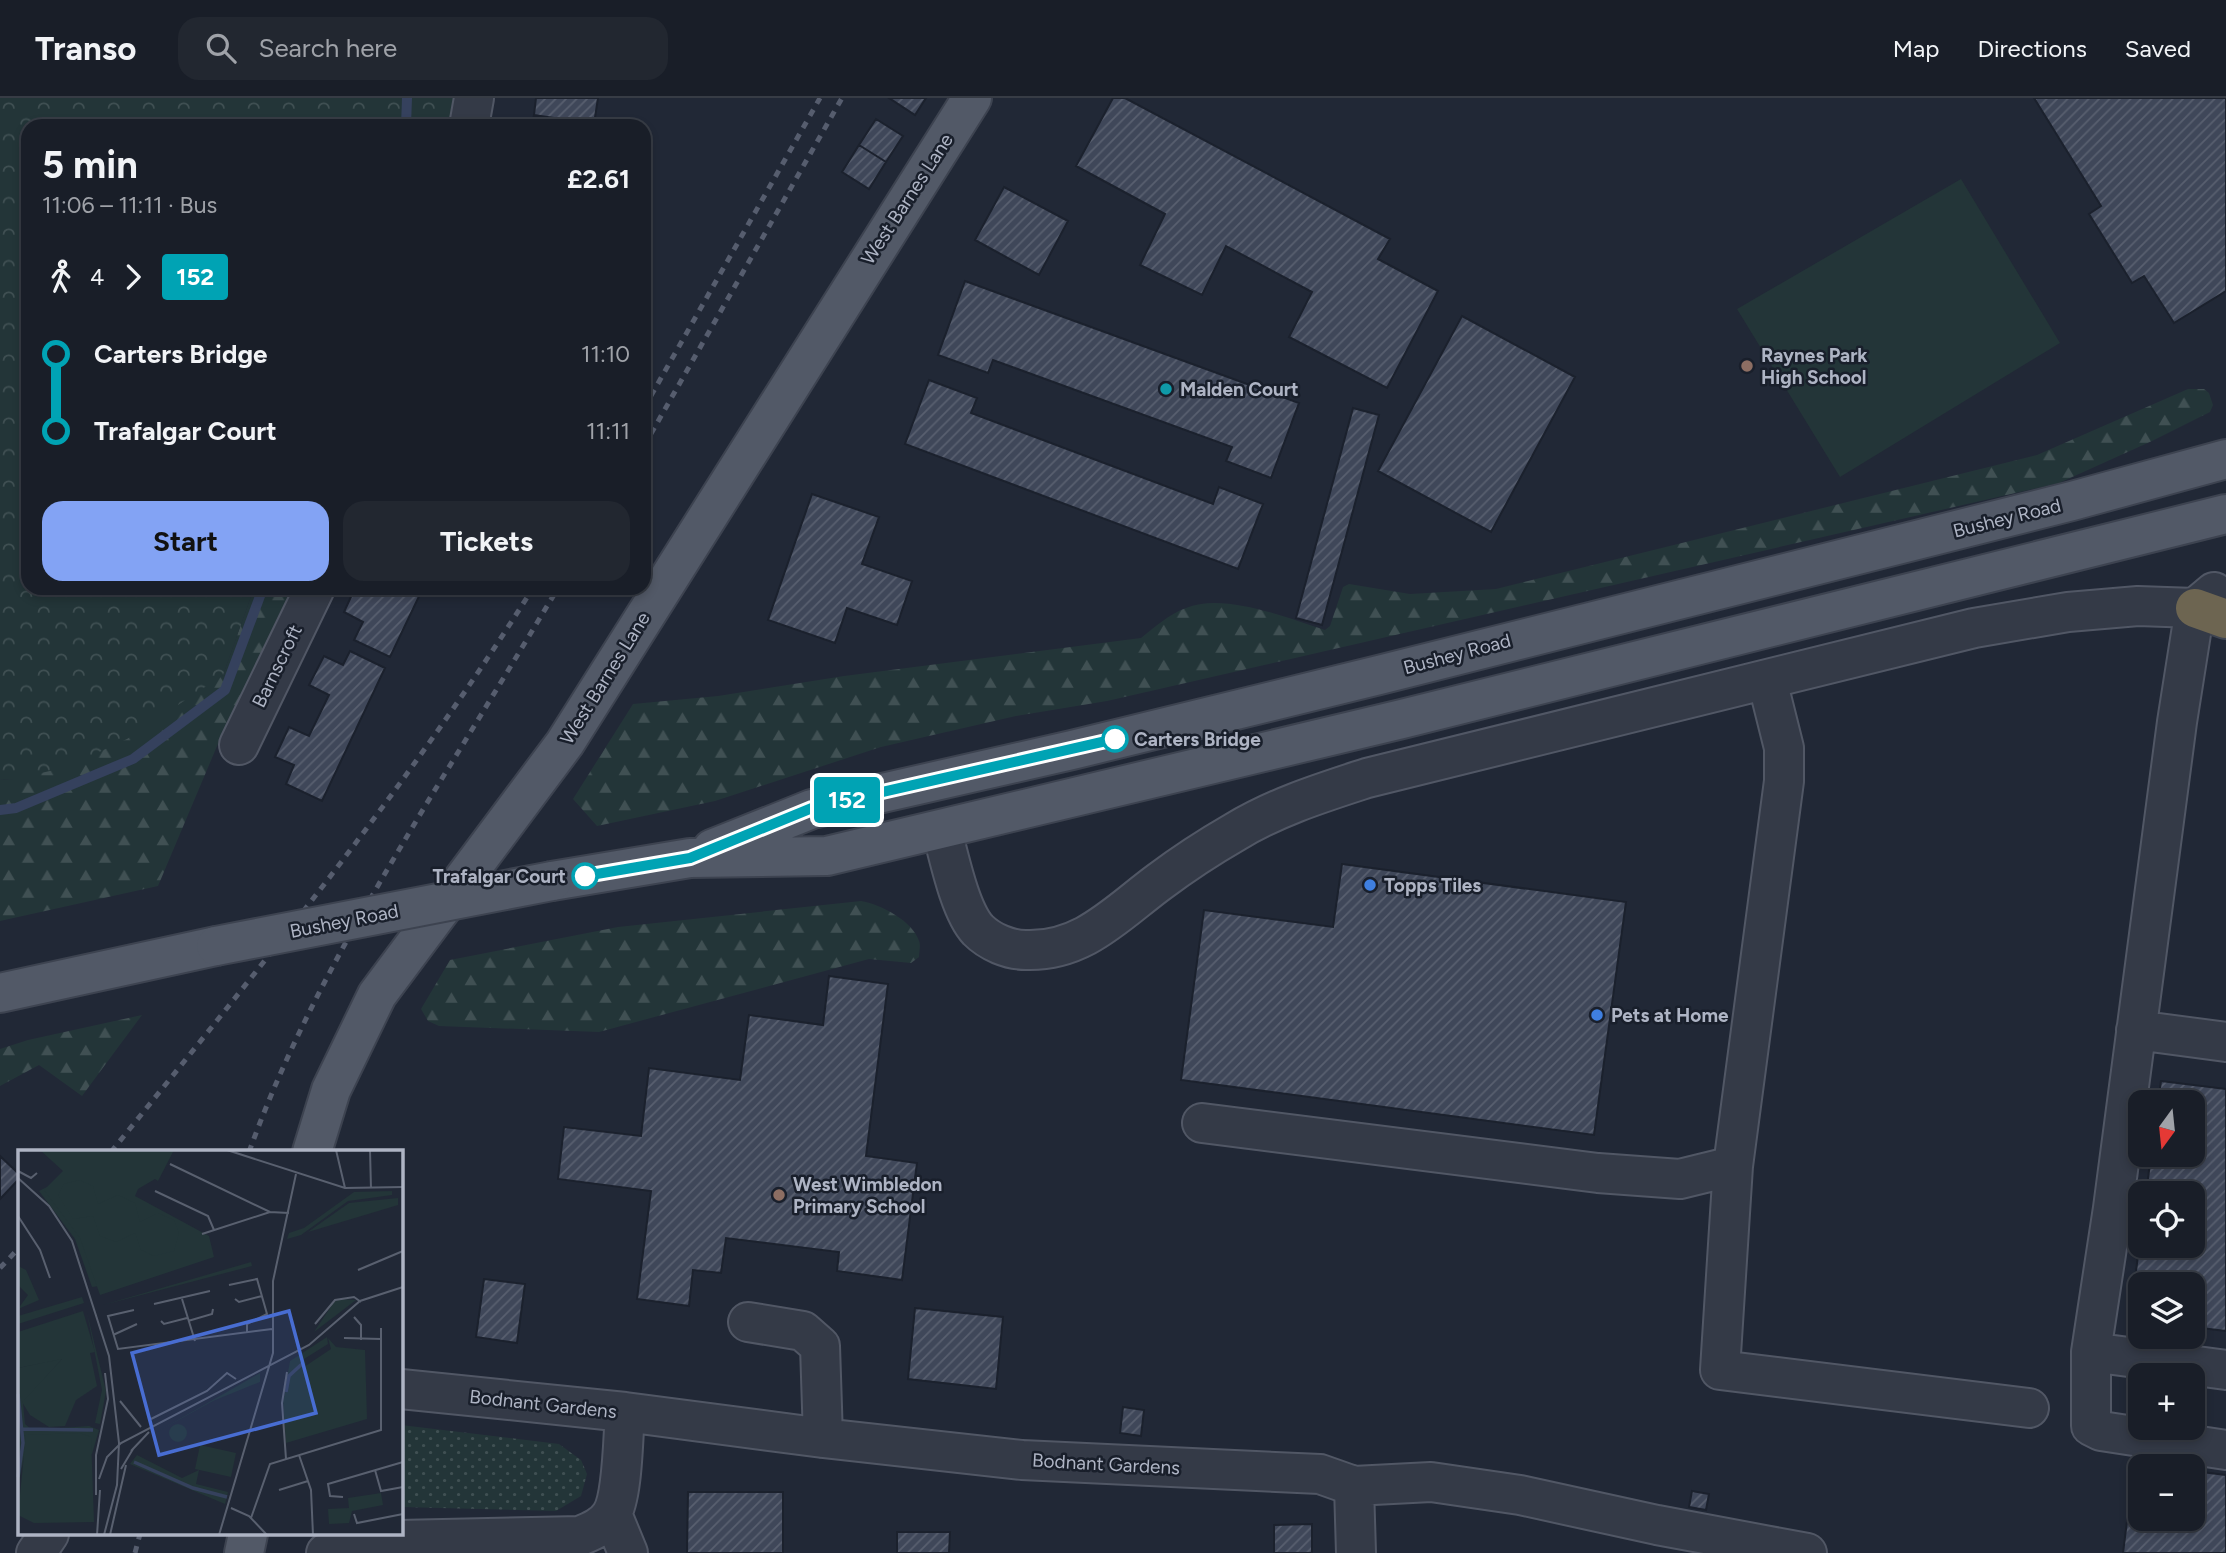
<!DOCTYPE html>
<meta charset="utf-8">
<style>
:root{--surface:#191e28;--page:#222730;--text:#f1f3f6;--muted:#9fa2a8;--line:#373c45;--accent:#83a3f4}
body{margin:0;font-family:Figtree,sans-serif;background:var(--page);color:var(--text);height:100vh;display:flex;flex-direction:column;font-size:26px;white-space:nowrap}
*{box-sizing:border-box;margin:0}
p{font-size:23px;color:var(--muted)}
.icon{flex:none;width:38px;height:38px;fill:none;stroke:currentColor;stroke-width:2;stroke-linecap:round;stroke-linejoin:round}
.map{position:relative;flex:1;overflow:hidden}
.details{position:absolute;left:21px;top:21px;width:630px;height:476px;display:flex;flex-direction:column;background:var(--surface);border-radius:21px;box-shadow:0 4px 10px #0003,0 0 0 2px var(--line)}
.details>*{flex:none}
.badge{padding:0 14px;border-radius:5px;font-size:24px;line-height:46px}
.needle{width:46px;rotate:195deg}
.fabs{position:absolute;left:2128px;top:992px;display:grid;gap:14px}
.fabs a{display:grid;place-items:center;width:77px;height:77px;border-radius:14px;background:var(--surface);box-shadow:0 4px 10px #0003,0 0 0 2px var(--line);font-size:35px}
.map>.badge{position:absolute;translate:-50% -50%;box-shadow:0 0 0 4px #fff}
.legs{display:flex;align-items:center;gap:10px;height:77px;padding:0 21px;font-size:23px}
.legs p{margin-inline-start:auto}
.summary{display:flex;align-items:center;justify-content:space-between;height:119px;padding:0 21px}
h1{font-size:38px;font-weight:700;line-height:52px}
.cta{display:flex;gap:14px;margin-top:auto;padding:14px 21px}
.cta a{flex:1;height:80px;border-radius:21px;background:var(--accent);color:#111;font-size:28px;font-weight:700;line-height:80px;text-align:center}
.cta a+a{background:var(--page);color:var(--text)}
ul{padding:0 21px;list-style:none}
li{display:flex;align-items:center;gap:24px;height:77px;font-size:26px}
li i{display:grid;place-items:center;width:10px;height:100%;margin:0 9px;background:currentColor}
li i::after{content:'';width:18px;height:18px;margin:-9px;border:5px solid;border-radius:50%;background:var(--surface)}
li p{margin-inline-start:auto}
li:first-child i{background:linear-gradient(#0000 50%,currentColor 0)}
li:last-child i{background:linear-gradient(currentColor 50%,#0000 0)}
header{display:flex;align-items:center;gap:42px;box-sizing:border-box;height:98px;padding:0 35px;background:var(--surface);border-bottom:2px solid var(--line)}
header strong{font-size:33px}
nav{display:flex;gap:38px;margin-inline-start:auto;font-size:24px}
.search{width:490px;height:63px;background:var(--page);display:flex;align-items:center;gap:18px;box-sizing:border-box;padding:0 24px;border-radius:21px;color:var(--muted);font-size:26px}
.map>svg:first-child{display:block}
</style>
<header>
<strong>Transo</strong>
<div class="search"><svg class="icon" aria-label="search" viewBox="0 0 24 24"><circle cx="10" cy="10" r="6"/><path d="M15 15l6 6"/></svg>Search here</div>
<nav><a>Map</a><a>Directions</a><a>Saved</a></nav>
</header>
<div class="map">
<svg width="2226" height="1455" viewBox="0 0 2226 1455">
<defs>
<pattern id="grass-dots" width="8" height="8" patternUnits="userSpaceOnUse" patternTransform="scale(1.75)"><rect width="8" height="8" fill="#233538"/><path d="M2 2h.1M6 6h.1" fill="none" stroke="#405053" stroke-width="1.8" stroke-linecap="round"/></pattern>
<pattern id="forest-firs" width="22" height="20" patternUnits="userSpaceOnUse" patternTransform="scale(1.75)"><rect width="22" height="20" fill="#233538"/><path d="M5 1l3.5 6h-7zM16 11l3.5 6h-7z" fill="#405053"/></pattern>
<pattern id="park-crowns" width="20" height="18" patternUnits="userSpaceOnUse" patternTransform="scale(1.75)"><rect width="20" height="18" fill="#233538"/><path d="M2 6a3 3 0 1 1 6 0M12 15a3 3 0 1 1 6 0" fill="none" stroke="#405053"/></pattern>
<pattern id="building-hatch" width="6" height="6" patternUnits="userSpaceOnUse" patternTransform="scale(1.75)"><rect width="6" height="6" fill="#3f4759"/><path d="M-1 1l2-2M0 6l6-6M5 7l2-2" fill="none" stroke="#585f6f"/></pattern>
</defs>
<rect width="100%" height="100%" fill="#212836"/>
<path fill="url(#grass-dots)" d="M401,1327l158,19 22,16 6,14 -6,22 -25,15 -155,-4z"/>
<path fill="url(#forest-firs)" d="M2188,291h16l5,4 4,12 -3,7 -58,29 -93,42 -952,218 -91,15 -135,31 -166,54 -118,25 -24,-27 60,-95 85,-8 126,-20 297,-38c14,-11 28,-24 45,-30 38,-16 101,10 139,22l5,-4 13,-39 6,-3 61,10 86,-5 541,-134z
M254,490h39l-73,151 -62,147 -158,35v-142l11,1 212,-105z
M861,803c19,3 52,20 58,40 2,4 0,11 0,16l-8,6 -42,-4 -270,73 -160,-6 -11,-5 -7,-12 29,-49 168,-33z
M142,917l-60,81 -43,-31 -39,21v-37l28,-9z"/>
<path fill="url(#park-crowns)" d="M0,0h455l-6,28h-421v462h226l-31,87 -96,64 -60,28 -56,13 -11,-1z"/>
<path fill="#233538" d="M1961,81l99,164 -220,134 -103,-168z"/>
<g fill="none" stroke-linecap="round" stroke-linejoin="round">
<path stroke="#35415d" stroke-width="10" d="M406,28l1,-28
M0,712l16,-2 117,-49 92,-69 38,-102"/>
</g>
<path fill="url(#building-hatch)" stroke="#1b212d" stroke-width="2" d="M536,0h62l-4,26 -60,-9z
M889,0h37l-11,17z
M1113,0h12l265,141 -12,20 60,32 -51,97 -98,-51 23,-45 -86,-46 -24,49 -62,-30 25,-51 -89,-48z
M2034,0h192v193l-52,32 -30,-47 -12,7 -43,-69 12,-8z
M534,17l60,9 -1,2h-61z
M876,21l27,17 -17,26 -27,-17z
M859,47l27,17 -17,27 -27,-17z
M1004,89l64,34 -29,54 -64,-35z
M965,183l334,122 -28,75 -45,-17 6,-14 -239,-87 -5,13 -50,-18z
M1462,218l113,61 -84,155 -113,-61z
M929,282l48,18 -6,15 242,91 6,-17 44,17 -25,65 -333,-125z
M1353,310l26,7 -57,210 -26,-7z
M812,396l67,23 -17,47 50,17 -15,44 -50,-17 -12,35 -67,-23z
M355,490h14l9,4 1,-4h44l-33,69 -36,-17 9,-18 -19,-10z
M350,553l35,17 -63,133 -36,-17 8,-19 -19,-8 14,-30 20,9 20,-41 -20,-10 15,-29 19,9z
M1342,766l284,38 -32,233 -413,-55 23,-170 129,17z
M829,878l59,8 -22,172 51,7 -15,117 -65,-9 2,-19 -113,-14 -5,35 -28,-3 -4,36 -52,-7 14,-108 -93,-12 6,-52 77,9 8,-68 91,12 9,-65 74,10z
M2161,983l65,8v242l-33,-4v-43h-53v36l-10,-2 10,-78v6h53v-52h-47l5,-39h42v-53h-35z
M0,1058l19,18v5l-19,20z
M484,1181l41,5 -8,59 -41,-6z
M915,1210l88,9 -7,72 -88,-10z
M1123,1309l21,3 -3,26 -21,-3z
M2134,1367l14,1h-8v53h53v-48l33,4v78h-103z
M1692,1393l17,3 -3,16 -17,-3z
M688,1394h95v61h-96z
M1312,1426v29h-38v-28z
M897,1434h53l-1,21h-52z"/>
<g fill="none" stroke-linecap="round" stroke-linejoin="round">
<defs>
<path id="minor" d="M469,28l5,-28
M2214,494l-19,16 -18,114 -64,486 -22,144v74l10,5 125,19
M1767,582l17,68v33l-51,385 -13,204 309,38
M239,647l76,-157
M942,733c7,26 18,80 36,99 12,12 31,20 48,20 57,2 91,-37 133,-68 24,-18 50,-35 76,-50 41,-25 86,-39 132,-54l607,-150 94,-16 70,-6 57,2 31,-5
M2136,932l90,12
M1202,1025l396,50 82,6 53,-13
M748,1224l55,9 17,15 3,92
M2091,1254l135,18
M401,1291l224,23 198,26 199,22 298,14 34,12 77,-4 89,13 137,30 150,28
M1354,1388l2,67
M612,1416l16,39
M36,1455l13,-19
M326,1455l27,-12 227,-5c12,-5 24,-10 31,-21 12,-18 12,-80 14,-103"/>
<path id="major" d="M712,751l100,-40 260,-59 307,-75 693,-174 154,-42
M552,783l138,-23 137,-2 575,-137 824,-205
M0,895l216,-47
M312,1054l19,-62 46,-95 188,-252 407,-645
M244,1455l4,-19"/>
<path id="highway" d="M2195,510l31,11"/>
</defs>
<use href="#minor" stroke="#515765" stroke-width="42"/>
<use href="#major" stroke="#3d4350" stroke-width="42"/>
<use href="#highway" stroke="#3e4451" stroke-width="42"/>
<use href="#minor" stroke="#343a47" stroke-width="38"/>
<use href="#major" stroke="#525967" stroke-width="38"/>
<use href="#highway" stroke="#6d6551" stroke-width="38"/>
<path stroke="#565d6e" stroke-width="5" stroke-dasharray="7 7" stroke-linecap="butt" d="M644,310l176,-310
M644,348l198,-348
M111,1054c147,-182 297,-365 422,-564
M249,1054c46,-128 114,-243 184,-359 42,-68 84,-137 125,-205
M0,1170l19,-20
M135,1455l5,-19"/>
<defs>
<path id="major-bridge" d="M216,848l336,-65"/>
</defs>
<use href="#major-bridge" stroke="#3d4350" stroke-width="42" stroke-linecap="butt"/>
<use href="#major-bridge" stroke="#525967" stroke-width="38"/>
</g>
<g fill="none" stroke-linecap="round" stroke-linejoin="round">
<defs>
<path id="line-1" d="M585,778l105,-18 122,-50 303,-69"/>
</defs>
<use href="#line-1" stroke="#fff" stroke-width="16"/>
<use href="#line-1" stroke="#00a3b4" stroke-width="10"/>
</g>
<g fill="#8d6e63" stroke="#191f2b" stroke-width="2.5">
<circle cx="1747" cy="268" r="7"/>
<circle cx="779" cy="1097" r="7"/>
</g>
<circle fill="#0f9aa8" stroke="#191f2b" stroke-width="2.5" cx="1166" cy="291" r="7"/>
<g fill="#fff" stroke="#00a3b4" stroke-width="3.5">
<circle cx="1115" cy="641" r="12"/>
<circle cx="585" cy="778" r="12"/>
</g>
<g fill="#3f7fe0" stroke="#191f2b" stroke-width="2.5">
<circle cx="1370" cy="787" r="7"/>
<circle cx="1597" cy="917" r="7"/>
</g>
<g text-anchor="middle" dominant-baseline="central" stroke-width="5" stroke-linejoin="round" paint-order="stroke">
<g font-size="19" fill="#aeb4c4" stroke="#191f2b">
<text transform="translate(907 101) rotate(-57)">West Barnes Lane</text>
<text transform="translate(2007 420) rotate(-14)">Bushey Road</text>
<text transform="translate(1457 556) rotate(-15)">Bushey Road</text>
<text transform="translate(277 568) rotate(-64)">Barnscroft</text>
<text transform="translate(605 580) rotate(-58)">West Barnes Lane</text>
<text transform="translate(344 823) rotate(-11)">Bushey Road</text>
<text transform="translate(543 1306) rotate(6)">Bodnant Gardens</text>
<text transform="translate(1106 1366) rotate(3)">Bodnant Gardens</text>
</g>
<g font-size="19" font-weight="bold" fill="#aeb4c4" stroke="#191f2b" text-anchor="start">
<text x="1761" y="257">Raynes Park<tspan x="1761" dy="22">High School</tspan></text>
<text x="1180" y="291">Malden Court</text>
<text x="1384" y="787">Topps Tiles</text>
<text x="1611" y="917">Pets at Home</text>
<text x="793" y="1086">West Wimbledon<tspan x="793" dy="22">Primary School</tspan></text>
</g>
<g font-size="19" font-weight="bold" fill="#aeb4c4" stroke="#191f2b" text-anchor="start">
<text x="1134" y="641">Carters Bridge</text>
<text x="566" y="778" text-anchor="end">Trafalgar Court</text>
</g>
</g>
<g transform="translate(18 1052)">
<rect width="385" height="385" fill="#212836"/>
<path d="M233,112l1,4 -149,39zM322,149l16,1 -42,32 20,-30z" fill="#233538"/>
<path d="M29,37l38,57 15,42 -8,1 -17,-48 -36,-48zM374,41v4l-44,6 -47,34 -14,4 2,-6 15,-5 50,-36zM380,48v7l-90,27 41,-29zM0,116l8,4 13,30 -21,9 10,-14 -10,-10zM64,147l2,6 -66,21v-8zM69,163l19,78 -6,33 -5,-1 7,-33zM309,187l1,7 -24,15 2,6 -22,28 6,-32zM45,208l-40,44 2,22 7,6 57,-4 10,4 -7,24 -66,-8 -8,42v-120zM242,223v9l-47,19 -58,32zM119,305l45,23 17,-8 -3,14 32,8 -3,12 -95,-40z" fill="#233538"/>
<path d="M22,0h134l-16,31 -3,-2 -17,10 -3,7 74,40 5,21 -114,38 -20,-57 -36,-48 19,-19zM310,188l8,9 29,3 2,69 -81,24 -3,-42 6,-24 42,-28zM363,343l2,12 -31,6 -3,12 -20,1 -1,-15 21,-1 -1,-10z" fill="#233538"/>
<path d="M61,30l14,6 5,18 20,-9 17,8 5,19 18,-9 16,7 5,13 -5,18 -20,5 -13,-6 -6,-17 -19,9 -16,-6 -7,-20 -20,3 -15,-24 6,-11zM65,161l12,41 -5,1 7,33 -21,14 -11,26 -16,1 -19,-12 -8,-13 40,-43 -44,9v-36zM151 283a9 9 0 1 1 18 0a9 9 0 1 1-18 0ZM62,283l11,4 3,85 -60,1 -16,-8 8,-80zM182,295l36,8 -5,24 -36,-8z" fill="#233538"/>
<path fill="none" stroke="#35415d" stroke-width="3.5" d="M268,242l3,-16 14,-13M0,244l5,49 -5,34M4,279l71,1M116,312l59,26 34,9"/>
<path fill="none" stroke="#59606f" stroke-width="2" d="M209,0l118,38 58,-1M318,0l9,38M352,0l1,39M152,14l100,48 19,1M0,21l13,7 6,-5M0,28l31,28 23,35 37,115 10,87 -2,42 -13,50M137,41l53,25 6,14M0,66l22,34 10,28M184,84l68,-22M340,120l45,-19M211,135l28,-6 10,35 -20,10v9M164,149l13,42M217,149l4,3 23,-6M136,154l56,-13M116,160l-26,6 10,33 154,-20M336,167l7,8v15M143,171l3,3 23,-6M170,171l24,-7 1,-5M297,174l20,-24 19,-3 7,5M95,185l24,-11M326,188l37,1M102,251l21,26M133,269l56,-28 20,-18 9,6M113,301l18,-19M281,305l12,35 2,45M268,309l-4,-56 5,-31M103,319l12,-20M357,320l6,21 22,-4M81,329l8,-22 14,-14 188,-98 51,-44 43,-14M261,340l29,-9M78,345v-40l12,-56 -3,-26M325,347l-13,-1 -2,-12 75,-22M213,358l18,8 18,19M336,364l3,9 46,-9M233,368l19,-54 111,-34v-102M79,385l3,-45M92,385l16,-70M201,385l54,-182v-72l23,-107"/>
<path fill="#486dd2" fill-opacity="0.15" stroke="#486dd2" stroke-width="3.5" d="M271,161l27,102 -157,42 -27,-102z"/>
<rect width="385" height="385" fill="none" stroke="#aeb4c4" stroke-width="3.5"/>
</g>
</svg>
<div class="fabs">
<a><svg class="needle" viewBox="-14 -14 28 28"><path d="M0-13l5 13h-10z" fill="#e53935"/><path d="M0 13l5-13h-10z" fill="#9fa2a8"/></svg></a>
<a><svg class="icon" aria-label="locate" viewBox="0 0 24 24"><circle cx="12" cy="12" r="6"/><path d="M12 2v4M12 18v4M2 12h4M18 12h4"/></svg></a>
<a><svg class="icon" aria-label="layers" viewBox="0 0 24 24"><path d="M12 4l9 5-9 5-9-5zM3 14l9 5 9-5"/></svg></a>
<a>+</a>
<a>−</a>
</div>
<b class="badge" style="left:847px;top:702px;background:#00a3b4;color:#fff">152</b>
<section class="details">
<div class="summary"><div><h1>5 min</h1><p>11:06 – 11:11 · Bus</p></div><b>£2.61</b></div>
<div class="legs"><svg class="icon" aria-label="walk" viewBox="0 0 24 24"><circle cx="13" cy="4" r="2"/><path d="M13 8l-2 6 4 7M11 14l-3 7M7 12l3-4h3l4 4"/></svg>4<svg class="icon" aria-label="forward" viewBox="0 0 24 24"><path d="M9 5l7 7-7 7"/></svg><b class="badge" style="background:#00a3b4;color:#fff">152</b></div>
<ul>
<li><i style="color:#00a3b4"></i><b>Carters Bridge</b><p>11:10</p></li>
<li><i style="color:#00a3b4"></i><b>Trafalgar Court</b><p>11:11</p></li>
</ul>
<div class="cta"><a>Start</a><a>Tickets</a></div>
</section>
</div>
